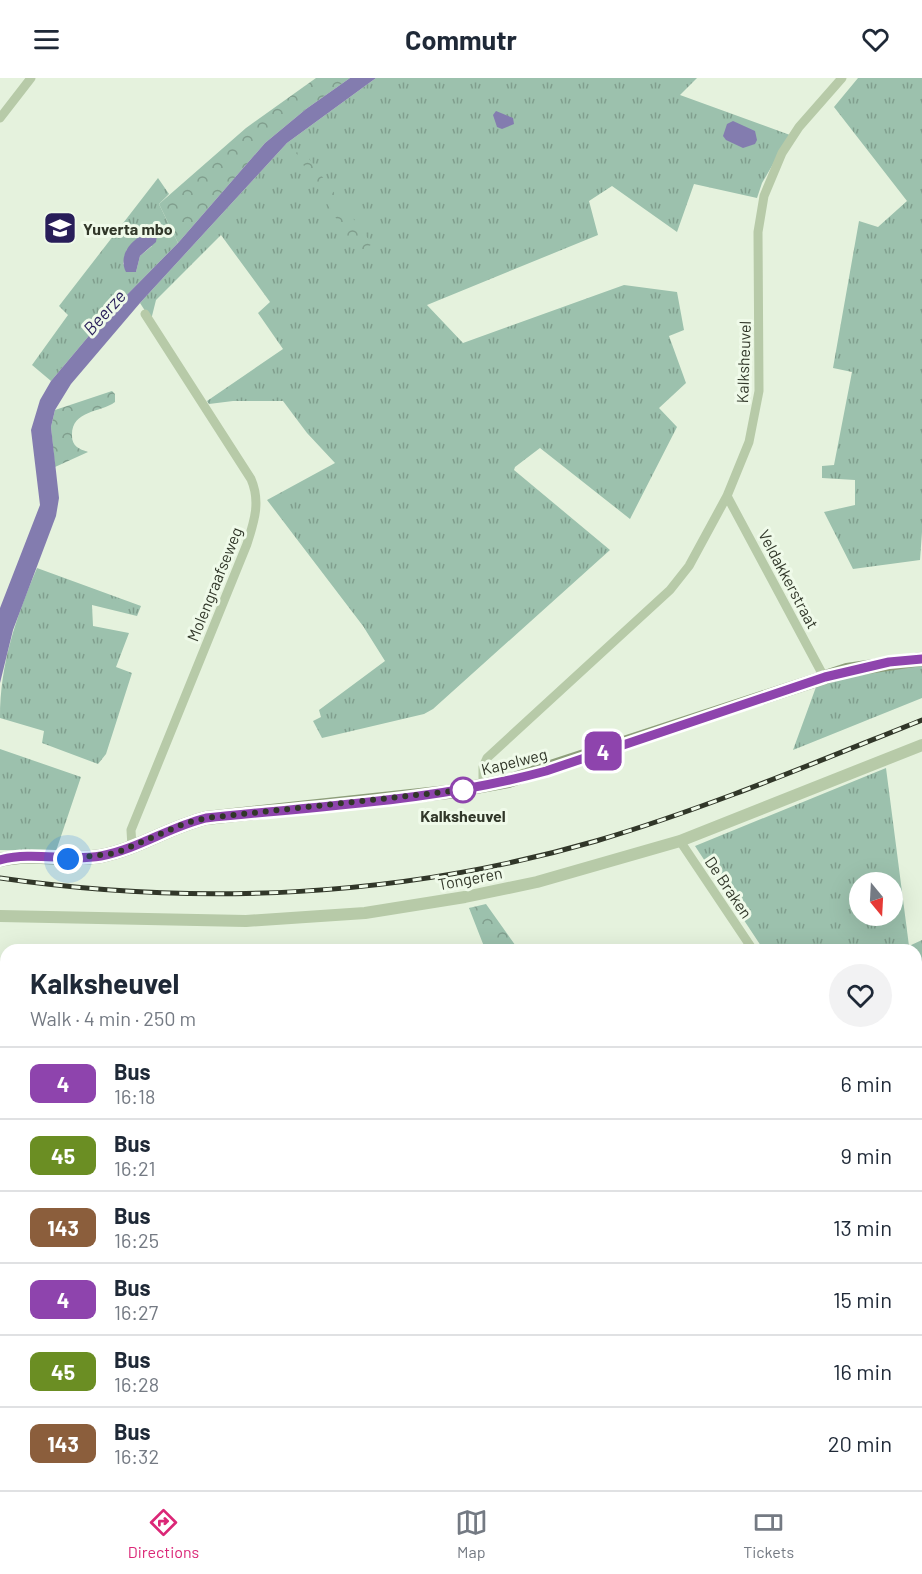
<!DOCTYPE html>
<meta charset="utf-8">
<style>
:root{--surface:#fff;--page:#f2f2f3;--text:#1f2937;--muted:#747a83;--line:#e0e1e3;--accent:#db2777}
body{margin:0;font-family:Barlow,sans-serif;background:var(--page);color:var(--text);height:100vh;display:flex;flex-direction:column;font-size:22px;white-space:nowrap}
*{box-sizing:border-box;margin:0}
p{font-size:20px;color:var(--muted)}
.icon{flex:none;width:33px;height:33px;fill:none;stroke:currentColor;stroke-width:2;stroke-linecap:round;stroke-linejoin:round}
.map{position:relative;flex:1;overflow:hidden}
.sheet{position:absolute;left:0px;top:866px;width:922px;height:548px;display:flex;flex-direction:column;background:var(--surface);border-radius:18px 18px 0 0;box-shadow:0 6px 24px #0002}
.sheet>*{flex:none}
.badge{padding:0 12px;border-radius:9px;font-size:21px;line-height:39px}
.needle{width:39px;rotate:162deg}
.buttons{position:absolute;left:849px;top:794px;display:grid;gap:12px}
.buttons a{display:grid;place-items:center;width:54px;height:54px;border-radius:50%;background:var(--surface);box-shadow:0 6px 24px #0002;font-size:30px}
.you{position:absolute;width:30px;height:30px;margin:-15px;border:4px solid #fff;border-radius:50%;background:#1a73e8;box-shadow:0 0 0 9px #1a73e833}
.map>.badge{position:absolute;translate:-50% -50%;box-shadow:0 0 0 3px #fff}
.round{display:grid;place-items:center;flex:none;width:63px;height:63px;border-radius:32px;background:var(--page)}
.overview{display:flex;align-items:center;justify-content:space-between;height:102px;padding:0 30px}
h1{font-size:28px;font-weight:700;line-height:45px}
ul{padding:0;list-style:none}
li{display:flex;align-items:center;gap:18px;height:72px;padding:0 30px;border-top:2px solid var(--line)}
li div{flex:1}
li b{display:block;font-size:22px}
li em{font-style:normal}
li .badge{min-width:66px;font-weight:700;text-align:center}
header{display:flex;justify-content:space-between;align-items:center;height:78px;padding:0 30px;background:var(--surface);font-size:27px;font-weight:700}
.tabs{display:flex;justify-content:space-around;align-items:center;height:84px;border-top:2px solid var(--line);background:var(--surface);font-size:16px;color:var(--muted)}
.tabs a{display:grid;justify-items:center;gap:3px}
.tabs .current{color:var(--accent)}
.map>svg:first-child{display:block}
</style>
<header><svg class="icon" aria-label="menu" viewBox="0 0 24 24"><path d="M4 6h16M4 12h16M4 18h16"/></svg>Commutr<svg class="icon" aria-label="heart" viewBox="0 0 24 24"><path d="M12 20l-8-8c-3-5 5-10 8-4 3-6 11-1 8 4z"/></svg></header>
<div class="map">
<svg width="922" height="1412" viewBox="0 0 922 1412">
<defs>
<pattern id="grass-tufts" width="24" height="20" patternUnits="userSpaceOnUse" patternTransform="scale(1.5)"><rect width="24" height="20" fill="#9cc1ad"/><path d="M3 7l-1-3M5 7V3M7 7l1-3M15 17l-1-3M17 17v-4M19 17l1-3" fill="none" stroke="#809e8d"/></pattern>
<pattern id="forest-crowns" width="20" height="18" patternUnits="userSpaceOnUse" patternTransform="scale(1.5)"><rect width="20" height="18" fill="#9cc1ad"/><path d="M2 6a3 3 0 1 1 6 0M12 15a3 3 0 1 1 6 0" fill="none" stroke="#809e8d"/></pattern>
</defs>
<rect width="100%" height="100%" fill="#e5f2dd"/>
<path fill="url(#grass-tufts)" fill-rule="evenodd" d="M376,0h321l-17,17 110,40 -28,48 -5,15 -63,-14 -17,48 -65,-46 -23,15 9,34 -171,70 36,38 161,-58 53,7 7,38 -15,6 17,47 -27,25 18,19 -47,92 -90,-71 -25,19 -1,3 96,80 -177,159 -9,5 -102,24 -9,-17 8,-4 -2,-7 66,-49 -22,-35 -96,-126 68,-37 -28,-30 -24,-32h-50l-24,3 -2,-3 76,-52 -25,-36 12,-11 -49,-67 -65,65 -5,20 -11,-17 147,-160z
M858,0h64v454l-2,28 -67,9 -29,-57 31,-7v-25l-33,-2v-12l12,-1 18,-93 -19,-4 26,-147 19,6 29,-26 -73,-94z
M158,100l11,16 -10,10 19,39 -75,76 -52,62 -19,-16 36,-50 -9,-9zM152,168l-12,10 -4,16 -13,-8 4,-15z
M37,490l104,38 -4,10 -45,-11 1,21 36,7 -13,34 16,6 -26,81 -8,10 -56,-21 2,-12 -44,-13c0,-55 16,-100 37,-150z
M922,585v35l-129,52 23,-63 41,-13z
M0,671l81,28 -25,74 -56,-1z
M886,690l23,178 13,-6v232l-5,3 -1,-225 -153,-1 -68,-103zM860,804h32v33h-32z
M917,1317l5,7v88h-183l-4,-5h181z"/>
<path fill="url(#forest-crowns)" d="M316,0h34l-44,31 -41,34 -87,100 -19,-39 87,-76z
M301,70l71,96 -14,10 -62,-101z
M112,313l3,3v8c-15,11 -44,8 -43,34 0,10 7,13 16,16l-33,15 -4,-40 4,-17z
M486,826l32,45h-33l-16,-41z
M2,936l4,2v36l-6,4v-40z"/>
<path fill="#837caf" d="M350,0h26l-89,65 -147,160 -69,81 -16,26 -4,17 8,71 -3,18 -43,114 -13,53v-75l40,-103 -9,-75 9,-30 11,-19 52,-62 75,-76 87,-100 41,-34z
M496,33l17,7 1,6 -12,5 -5,-2 -4,-12z
M733,43l22,10 2,9 -2,4 -12,4 -17,-8 -3,-4 4,-12z
M155,153l2,4 -1,7 -16,14 -4,16h-10c-10,-19 11,-39 29,-41z"/>
<g fill="none" stroke-linecap="round" stroke-linejoin="round">
<path stroke="#b7caa8" stroke-width="9" d="M0,40l31,-40
M727,418l97,181
M483,708v-19l4,-9 183,-168 19,-24 38,-70 22,-54 10,-51 -1,-159 6,-36 18,-43 17,-26 43,-49
M680,763l73,109
M132,769l-1,-17 116,-286c7,-22 14,-42 4,-65l-106,-165
M0,1048l6,-3
M916,1115l6,8
M0,1178l6,8
M916,1194l6,-5
M0,1240l6,-4
M629,1407l4,5
M144,1412v-5
M420,1412l4,-5"/>
<path stroke="#b7caa8" stroke-width="12" d="M0,838l246,5 119,-8 100,-16 72,-15 143,-41 242,-96
M688,1412l11,-4 12,4"/>
<path stroke="#8d9e7a" stroke-width="14" d="M0,782c34,-8 67,2 101,-4 37,-7 68,-29 105,-38l242,-26 60,-11 339,-111 75,-11"/>
<defs>
<path id="rail" d="M0,800c199,29 402,19 596,-37 111,-33 218,-78 326,-121
M0,908l6,3
M679,1407l4,5"/>
</defs>
<use href="#rail" stroke="#313729" stroke-width="5"/>
<use href="#rail" stroke="#effae9" stroke-width="3" stroke-dasharray="9" stroke-linecap="butt"/>
</g>
<g fill="none" stroke-linecap="round" stroke-linejoin="round">
<defs>
<path id="line" d="M0,782c34,-9 67,2 101,-4 37,-7 68,-29 105,-38 113,-12 230,-17 340,-47l279,-94 64,-15 33,-3"/>
</defs>
<use href="#line" stroke="#fff" stroke-width="14"/>
<use href="#line" stroke="#8e44ad" stroke-width="9"/>
<path stroke="#313729" stroke-width="6" stroke-dasharray="0 10.8" d="M68,781l48,-6 70,-30 20,-5 257,-28"/>
</g>
<defs>
<symbol id="university-square" viewBox="-11 -11 22 22"><rect x="-9" y="-9" width="18" height="18" rx="4" fill="#281e59" stroke="#effae9"/><path d="M0-5L7-2L0 1L-7-2ZM-4 1L0 2.5L4 1V4Q0 6-4 4Z" fill="#fff"/></symbol>
</defs>
<g fill-rule="evenodd">
<use href="#university-square" x="41" y="131" width="38" height="38"/>
</g>
<circle fill="#fff" stroke="#8e44ad" stroke-width="3" cx="463" cy="712" r="12"/>
<g text-anchor="middle" dominant-baseline="central" stroke-width="6" stroke-linejoin="round" paint-order="stroke">
<g font-size="16" font-weight="bold" fill="#313729" stroke="#effae9" text-anchor="start">
<text x="83" y="150">Yuverta mbo</text>
</g>
<g font-size="16" fill="#313729" stroke="#effae9">
<text transform="translate(743 284) rotate(-88)">Kalksheuvel</text>
<text transform="translate(789 501) rotate(62)">Veldakkerstraat</text>
<text transform="translate(214 506) rotate(-68)">Molengraafseweg</text>
<text transform="translate(514 683) rotate(-14)">Kapelweg</text>
<text transform="translate(470 800) rotate(-11)">Tongeren</text>
<text transform="translate(729 809) rotate(56)">De Braken</text>
</g>
<g font-size="16" font-weight="bold" fill="#313729" stroke="#effae9">
<text x="463" y="737">Kalksheuvel</text>
</g>
<g font-size="18" font-style="italic" fill="#281e59" stroke="#effae9">
<text transform="translate(104 234) rotate(-48)">Beerze</text>
</g>
</g>
</svg>
<div class="buttons">
<a><svg class="needle" viewBox="-14 -14 28 28"><path d="M0-13l5 13h-10z" fill="#e53935"/><path d="M0 13l5-13h-10z" fill="#747a83"/></svg></a>
</div>
<div class="you" style="left:68px;top:781px"></div>
<b class="badge" style="left:603px;top:673px;background:#8e44ad;color:#fff">4</b>
<section class="sheet">
<div class="overview"><div><h1>Kalksheuvel</h1><p>Walk · 4 min · 250 m</p></div><a class="round"><svg class="icon" aria-label="heart" viewBox="0 0 24 24"><path d="M12 20l-8-8c-3-5 5-10 8-4 3-6 11-1 8 4z"/></svg></a></div>
<ul>
<li><span class="badge" style="background:#8e44ad;color:#fff">4</span><div><b>Bus</b><p>16:18</p></div><em>6 min</em></li>
<li><span class="badge" style="background:#6b8e23;color:#fff">45</span><div><b>Bus</b><p>16:21</p></div><em>9 min</em></li>
<li><span class="badge" style="background:#8b5e3c;color:#fff">143</span><div><b>Bus</b><p>16:25</p></div><em>13 min</em></li>
<li><span class="badge" style="background:#8e44ad;color:#fff">4</span><div><b>Bus</b><p>16:27</p></div><em>15 min</em></li>
<li><span class="badge" style="background:#6b8e23;color:#fff">45</span><div><b>Bus</b><p>16:28</p></div><em>16 min</em></li>
<li><span class="badge" style="background:#8b5e3c;color:#fff">143</span><div><b>Bus</b><p>16:32</p></div><em>20 min</em></li>
</ul>
</section>
</div>
<nav class="tabs">
<a class="current"><svg class="icon" aria-label="directions" viewBox="0 0 24 24"><path d="M12 3l9 9-9 9-9-9zM9 14v-3h6M13 9l2 2-2 2"/></svg>Directions</a>
<a><svg class="icon" aria-label="map" viewBox="0 0 24 24"><path d="M3 6l6-2 6 2 6-2v14l-6 2-6-2-6 2zM9 4v14M15 6v14"/></svg>Map</a>
<a><svg class="icon" aria-label="tickets" viewBox="0 0 24 24"><path d="M3 7h18v10H3zM15 7v10"/></svg>Tickets</a>
</nav>
